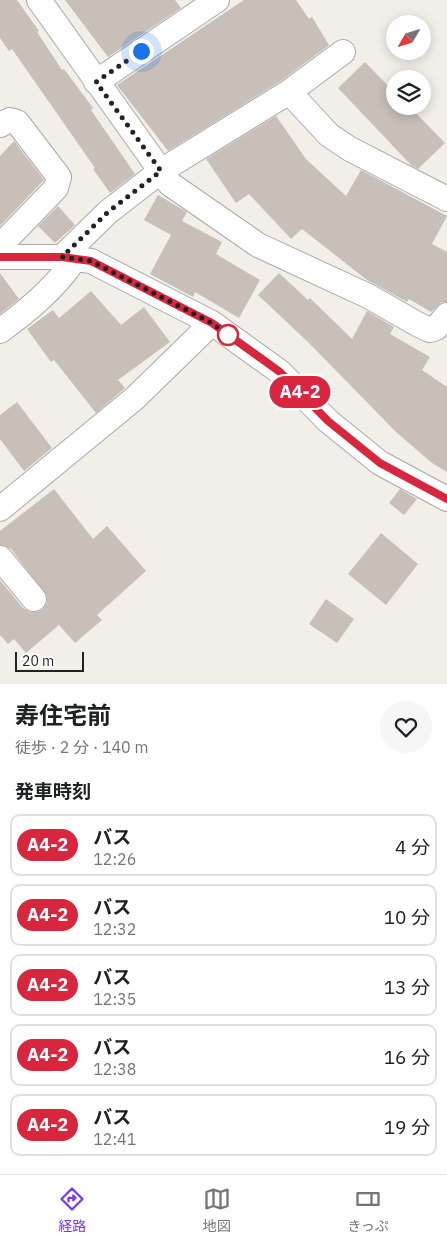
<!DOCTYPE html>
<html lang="ja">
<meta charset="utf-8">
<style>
:root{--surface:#fff;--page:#f6f6f6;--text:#202124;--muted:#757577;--line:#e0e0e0;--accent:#7c3aed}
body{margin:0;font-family:"IBM Plex Sans","Noto Sans JP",sans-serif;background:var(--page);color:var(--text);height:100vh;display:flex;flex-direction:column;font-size:19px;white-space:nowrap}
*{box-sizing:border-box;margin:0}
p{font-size:16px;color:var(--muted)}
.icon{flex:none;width:28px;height:28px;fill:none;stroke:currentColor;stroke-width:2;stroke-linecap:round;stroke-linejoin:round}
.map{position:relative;height:684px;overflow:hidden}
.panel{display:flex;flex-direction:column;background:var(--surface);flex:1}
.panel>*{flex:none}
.badge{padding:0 10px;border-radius:16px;font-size:18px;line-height:32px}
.needle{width:32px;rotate:231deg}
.buttons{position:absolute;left:386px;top:15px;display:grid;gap:10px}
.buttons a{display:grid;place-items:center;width:45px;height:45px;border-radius:50%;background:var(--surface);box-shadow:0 2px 12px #0003;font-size:25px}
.scale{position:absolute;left:15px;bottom:12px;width:69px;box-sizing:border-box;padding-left:5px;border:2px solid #222;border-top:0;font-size:14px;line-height:18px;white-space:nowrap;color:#222;-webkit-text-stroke:4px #fff;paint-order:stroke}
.you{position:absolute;width:25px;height:25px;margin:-12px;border:4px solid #fff;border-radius:50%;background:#1a73e8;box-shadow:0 0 0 8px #1a73e833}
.map>.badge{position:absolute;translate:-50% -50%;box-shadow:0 0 0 2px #fff}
h2{padding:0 15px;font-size:19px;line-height:45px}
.round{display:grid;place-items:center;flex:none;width:52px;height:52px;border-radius:26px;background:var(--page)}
.summary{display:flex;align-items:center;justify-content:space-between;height:85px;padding:0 15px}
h1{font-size:24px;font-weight:700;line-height:38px}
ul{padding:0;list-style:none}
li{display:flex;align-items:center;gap:15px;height:62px;margin:0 10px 8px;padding:0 5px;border:2px solid var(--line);border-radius:10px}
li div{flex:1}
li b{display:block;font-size:19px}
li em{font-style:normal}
li .badge{min-width:55px;font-weight:700;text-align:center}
.dock{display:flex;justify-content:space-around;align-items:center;height:70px;border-top:1px solid var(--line);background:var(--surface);font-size:14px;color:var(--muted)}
.dock a{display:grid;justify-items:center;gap:2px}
.dock .current{color:var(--accent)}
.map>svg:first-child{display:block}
</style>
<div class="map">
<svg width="447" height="684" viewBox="0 0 447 684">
<rect width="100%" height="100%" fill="#f2efe9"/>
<path fill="#c7bfb8" d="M0,0h17l22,31 -2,1 25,38 2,-1 29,39 -2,2 44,64 -25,19 -17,-24 2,-1 -83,-119 -3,2 -9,-13z
M65,0h110l6,8 -73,49z
M244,0h52l13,19 3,-2 17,28 -48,36 -113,70 -51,-66z
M365,62l30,31v13h14l36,37 -27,26 -7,-4 -73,-77z
M276,116l30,43 40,37 15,-26 86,46 -15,28 15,8v50h-5l-11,10 -22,-13 -2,3 -40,-22 -65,-51 -11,10 -42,-45 -13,9 -30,-44z
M14,141l30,39 -44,46v-70z
M158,195l29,17 -5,9 40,21 -6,12 44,26 -21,38 -44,-26 -2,5 -43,-23 21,-39 -27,-15z
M58,206l17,19 -20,18 -17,-17z
M0,273l19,26 -19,15z
M279,273l29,27 2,-2 42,41 15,-28 27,16 -4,7 40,23 -8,13 25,17v85l-15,-9 -36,-31 -87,-89 -51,-48z
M91,291l30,34 23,-18 26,35 -52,38 7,8 -29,25 -42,-53 -3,2 -24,-33 26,-19 6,8z
M17,402l35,46 -28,23 -24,-32v-24z
M54,489l39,50 14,-13 39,45 -49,44 5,5 -27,23 -16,-18 -33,28 -12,-14 -6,5 -8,-9v-55l23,28 7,4h7l6,-3 4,-6v-7l-36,-47 -11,-4v-14z
M400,489l17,10 -13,16 -15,-12z
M381,533l37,31 -32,41 -38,-31z
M326,599l28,20 -17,24 -28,-19z"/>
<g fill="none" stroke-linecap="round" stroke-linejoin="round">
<defs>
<path id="street" d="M39,0l131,184 88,61 110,51 51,29 11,5 6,-2 11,-13
M96,82l121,-82
M289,92l40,43 21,14 97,50
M0,125l10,-5 7,2 42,55 -3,11 -56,58
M0,257h62l29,4 121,62 68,49 48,49 52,42 67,36
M62,257l46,-45 53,-41 128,-79 54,-40
M0,331c29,-21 55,-43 75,-72
M0,509l135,-111 77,-75
M0,558l34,41"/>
</defs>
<use href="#street" stroke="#a9a9a9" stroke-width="26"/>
<use href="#street" stroke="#fff" stroke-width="24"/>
</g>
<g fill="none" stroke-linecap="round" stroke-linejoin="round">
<defs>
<path id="line" d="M0,257h62l29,4 121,62 68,49 48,49 52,42 67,36"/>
</defs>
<use href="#line" stroke="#fff" stroke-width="11"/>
<use href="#line" stroke="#d7263d" stroke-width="8"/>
<path stroke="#222" stroke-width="5" stroke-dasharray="0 9" d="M141,51l-45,31 65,89 -53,41 -46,45 29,4 121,62 16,12"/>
</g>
<circle fill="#fff" stroke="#d7263d" stroke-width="2.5" cx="228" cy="335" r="10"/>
</svg>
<div class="buttons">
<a><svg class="needle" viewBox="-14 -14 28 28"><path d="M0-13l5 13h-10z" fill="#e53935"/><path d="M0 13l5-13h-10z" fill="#757577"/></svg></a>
<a><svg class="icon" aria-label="layers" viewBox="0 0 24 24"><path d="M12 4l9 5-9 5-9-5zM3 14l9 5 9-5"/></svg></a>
</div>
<div class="scale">20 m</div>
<div class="you" style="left:141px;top:51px"></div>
<b class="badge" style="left:300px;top:392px;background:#d7263d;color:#fff">A4-2</b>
</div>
<section class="panel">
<div class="summary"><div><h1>寿住宅前</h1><p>徒歩 · 2 分 · 140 m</p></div><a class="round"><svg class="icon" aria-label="heart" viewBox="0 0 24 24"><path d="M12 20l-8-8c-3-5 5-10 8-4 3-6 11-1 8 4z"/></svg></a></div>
<h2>発車時刻</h2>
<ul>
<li><span class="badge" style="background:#d7263d;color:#fff">A4-2</span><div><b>バス</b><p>12:26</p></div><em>4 分</em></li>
<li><span class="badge" style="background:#d7263d;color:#fff">A4-2</span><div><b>バス</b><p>12:32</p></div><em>10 分</em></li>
<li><span class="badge" style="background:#d7263d;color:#fff">A4-2</span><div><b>バス</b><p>12:35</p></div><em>13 分</em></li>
<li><span class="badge" style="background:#d7263d;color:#fff">A4-2</span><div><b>バス</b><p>12:38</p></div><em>16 分</em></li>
<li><span class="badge" style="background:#d7263d;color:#fff">A4-2</span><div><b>バス</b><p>12:41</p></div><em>19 分</em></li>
</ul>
</section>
<nav class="dock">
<a class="current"><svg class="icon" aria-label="directions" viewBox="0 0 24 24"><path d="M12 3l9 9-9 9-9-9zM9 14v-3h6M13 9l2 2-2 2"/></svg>経路</a>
<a><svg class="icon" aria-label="map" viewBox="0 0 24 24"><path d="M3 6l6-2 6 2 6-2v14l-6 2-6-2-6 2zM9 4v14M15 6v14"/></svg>地図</a>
<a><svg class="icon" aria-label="tickets" viewBox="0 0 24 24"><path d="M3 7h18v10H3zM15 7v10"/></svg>きっぷ</a>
</nav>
